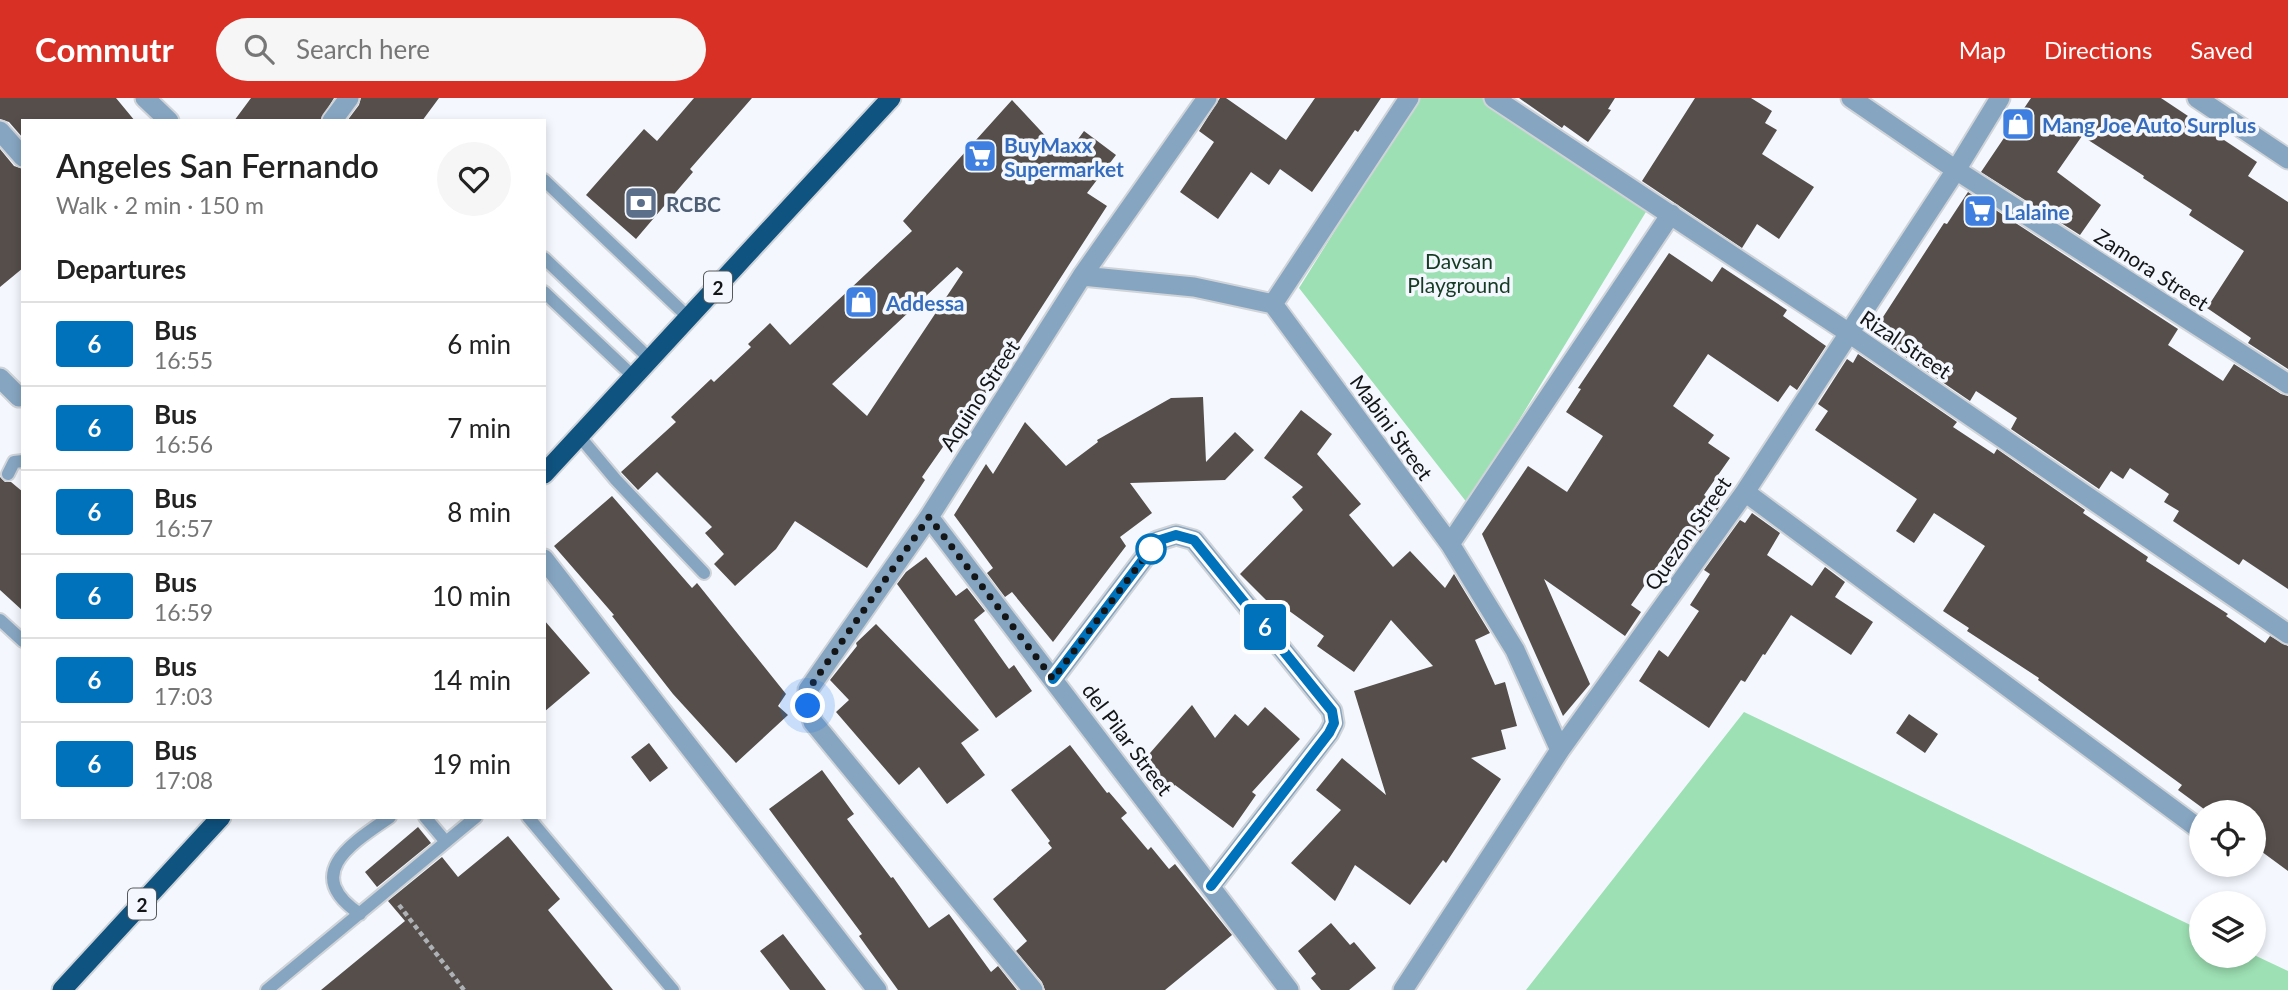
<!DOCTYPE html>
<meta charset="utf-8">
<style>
:root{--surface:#fff;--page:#f6f6f6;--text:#222;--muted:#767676;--line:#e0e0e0;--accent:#d93025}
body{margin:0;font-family:Lato,sans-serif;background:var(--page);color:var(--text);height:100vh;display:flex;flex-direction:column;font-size:26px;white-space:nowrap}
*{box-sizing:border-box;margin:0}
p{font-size:23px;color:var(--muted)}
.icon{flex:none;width:38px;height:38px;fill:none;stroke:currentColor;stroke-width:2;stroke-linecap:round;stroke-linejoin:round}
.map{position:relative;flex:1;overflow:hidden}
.panel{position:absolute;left:21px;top:21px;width:525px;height:700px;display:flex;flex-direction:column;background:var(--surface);border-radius:0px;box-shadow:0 4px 10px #0003}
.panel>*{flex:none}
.badge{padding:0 14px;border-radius:5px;font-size:24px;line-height:46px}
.fabs{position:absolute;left:2189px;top:702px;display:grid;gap:14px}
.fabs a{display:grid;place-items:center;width:77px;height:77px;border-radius:50%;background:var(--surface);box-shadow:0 4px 10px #0003;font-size:35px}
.you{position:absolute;width:35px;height:35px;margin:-18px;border:5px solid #fff;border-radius:50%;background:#1a73e8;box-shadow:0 0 0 10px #1a73e833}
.map>.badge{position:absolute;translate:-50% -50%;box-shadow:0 0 0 4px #fff}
h2{padding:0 35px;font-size:26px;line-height:63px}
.round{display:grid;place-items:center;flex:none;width:74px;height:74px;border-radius:37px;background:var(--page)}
.overview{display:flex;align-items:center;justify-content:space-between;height:119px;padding:0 35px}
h1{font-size:33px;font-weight:600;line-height:52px}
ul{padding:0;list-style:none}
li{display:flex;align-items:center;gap:21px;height:84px;padding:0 35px;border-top:2px solid var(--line)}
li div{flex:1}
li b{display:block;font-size:26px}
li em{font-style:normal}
li .badge{min-width:77px;font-weight:700;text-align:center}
header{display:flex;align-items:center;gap:42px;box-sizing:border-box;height:98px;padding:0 35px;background:var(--accent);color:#fff}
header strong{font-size:33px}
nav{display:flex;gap:38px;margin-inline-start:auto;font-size:24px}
.search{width:490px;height:63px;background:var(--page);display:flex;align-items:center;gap:18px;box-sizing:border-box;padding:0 24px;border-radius:38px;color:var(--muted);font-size:26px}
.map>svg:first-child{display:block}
</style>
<header>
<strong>Commutr</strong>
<div class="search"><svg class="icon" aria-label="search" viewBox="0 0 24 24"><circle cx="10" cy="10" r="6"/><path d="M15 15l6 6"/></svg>Search here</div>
<nav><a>Map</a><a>Directions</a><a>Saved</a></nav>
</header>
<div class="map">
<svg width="2288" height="892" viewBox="0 0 2288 892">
<rect width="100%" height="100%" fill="#f4f8fe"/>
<path fill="#9de0b3" d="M1418,0h77l157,104 -184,302 -169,-216z
M1744,614l457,218 1,26 52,-1 34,16v19h-762z"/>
<path fill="#554e4a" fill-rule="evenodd" d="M0,0h116l19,23h-112v17l-14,-16 -9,-3z
M251,0h83l-14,23h-86z
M361,0h78l-17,23h-75l12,-16z
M694,0h58l-62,71 3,3 -57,67 -50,-44 58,-66 13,12z
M1220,0h6l60,42 29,-42h66l-23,34 -3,-2 -43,62 -32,-23 -11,16 -18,-13 -33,47 -38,-27 34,-50 -15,-11z
M1519,0h96l-7,11 3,1 -23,32 -24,-17 -2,3z
M1695,0h56l21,13 -7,12 12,7 -15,24 52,33 -35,52 -22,-15 -15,24 -100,-67z
M2031,0h130l96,64 -9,14 40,26v167l-40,-26 3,-5 -44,-30 37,-57 -55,-36 3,-5 -49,-32 1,-2 -62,-40 -25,36 44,33 -21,30 -99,-63z
M1012,2l53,57 19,-26 32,24 -29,38 20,13 -141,218 -5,-3 -39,56 3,3 -58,88 -72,-47 -19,28 -41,37 -21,-22 10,-10 -19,-21 7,-6 -55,-55 -19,18 -17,-18 55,-50 -5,-5 40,-38 3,3 37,-35 -3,-3 22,-21 20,22 122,-114 -9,-10zM957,169l6,5 -96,144 -35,-32z
M0,51l14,17 9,3v99l-23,19z
M1968,94l210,137 -10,16 55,36 11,-17 47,30 7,2v193l-45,-30 -4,6 -66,-44 6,-10 -15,-9 5,-8 -39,-26 -7,11 -12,-8 -12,18 -88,-60 6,-11 -41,-27 -6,10 -98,-67 72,-111 3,1z
M1669,155l43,29 10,-15 65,43 -4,6 43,30 -29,44 -7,-5 -12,17 -70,-48 -35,52 41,29 -6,8 22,15 -26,37 16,11 -36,50 -13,-9 -40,58 10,7 -16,24 -81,-57 46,105 -27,32 -81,-182 46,-68 39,26 36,-56 -37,-24 15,-23 -3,-1z
M1858,256l99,68 -4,5 41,27 3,-5 88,61 -2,3 65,44 -2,4 82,53 -2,2 39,27 5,-7 18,10v225l-34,-25v-34h-46l-30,-22 4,-5 -144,-105 1,-2 -72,-47 2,-3 -26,-17 42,-65 -51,-33 -20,30 -18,-12 21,-32 -102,-69 13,-19 -10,-7 29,-45 6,4z
M1203,299l3,65 29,-30 19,18 -29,30 -95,3 22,30 -32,24 6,9 -73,96 -41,-50 -7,5 -18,-24 6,-5 -39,-53 32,-51 7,10 32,-52 41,44 32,-24 -1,-2 74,-42z
M1301,312l31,24 -15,20 44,50 -12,11 44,52 17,-16 35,37 9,-14 36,59 -15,7 20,45 10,-3 12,44 -16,4 5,19 -35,9 30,21 -55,84 -3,-3 -33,45 -55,-40 -20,36 -44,-38 50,-53 -25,-20 26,-32 44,37 -32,-104 79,-25 -42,-46 -37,52 -37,-26 7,-10 -50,-36 -4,4 -30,-30 63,-64 -11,-13 11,-10 -39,-29z
M0,379l5,5h6l12,10v119l-23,-21z
M612,398l80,92 5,-5 89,111 -8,12 10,9 -52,48 -63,-69 -61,-78 2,-1 -60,-69z
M1752,415l28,20 -13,22 45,31 13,-19 20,15 -10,15 38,25 -22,33 -60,-40 -26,40 -2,-1 -18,28 -4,-2 -32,48 -70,-47 20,-31 9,7 31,-46 -9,-6 20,-31 -6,-4 36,-50 5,3z
M926,459l30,39 11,-8 18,23 -11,9 35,49 5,-4 18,26 -36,27 -99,-134 9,-12z
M544,522l46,53 -46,39z
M876,526l103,106 -18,13 24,32 -38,29 -28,-37 -20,18 -63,-73 13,-12 -19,-20 27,-34 -1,-3z
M1192,607l23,33 20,-24 13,12 17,-19 35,32 -48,53 4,3 -23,33 -58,-43 -6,6 -26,-30z
M1909,616l29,20 -13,19 -29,-20z
M649,645l19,25 -18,14 -19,-25z
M1070,647l37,48 2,-1 18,21 -6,5 27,32 3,-3 18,22 6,-5 57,71 -67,55h-120l-3,-8 -26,-31 11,-10 -34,-42 59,-51 -4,-5 2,-2 -39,-51z
M822,672l32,44 -7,5 44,59 2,-1 36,51 20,-14 42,58 7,-6 19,24h-119l-39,-54 3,-2 -93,-125z
M418,729l13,16 -54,44 -12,-15z
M508,738l52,63 -12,11 65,80h-292l84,-69 -17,-20 54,-44 16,20z
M1331,825l19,22 4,-3 22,26 -27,22h-28l-10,-12 5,-4 -18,-23z
M783,836l43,56h-36l-30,-39z"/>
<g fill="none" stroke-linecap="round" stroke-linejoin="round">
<defs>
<path id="service" d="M544,82l145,138
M544,160l107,102
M544,194l91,86
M580,339l36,43 88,93
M8,376l6,-12 9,-1
M0,522l23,21
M425,719l21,25
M528,719l145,173
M360,816c-59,-40 -8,-71 30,-97
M267,892l209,-173"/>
<path id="minor" d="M145,0l24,23
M1494,0l355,235 439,301
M1851,0l105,72 332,214
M2197,0l91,61
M332,23l17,-23
M0,33l23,26
M1082,178l112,11 79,17 177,240 65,106 45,100
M1273,206l136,-206
M0,280l19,19
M1745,394l457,339
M929,419l360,473
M1450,446l221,-330
M544,461l333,431
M1053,581l104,-138 19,-6 18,5 138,171 2,12 -5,10 -118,153
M1033,892l-220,-268 -5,-16v-16l121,-173 153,-241 125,-178
M1403,892l157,-240 185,-258 211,-322 44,-72"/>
<path id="trunk" d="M544,376l347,-376
M62,892l159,-173"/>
</defs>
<use href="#service" stroke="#d0d4d9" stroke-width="16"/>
<use href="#minor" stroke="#d0d4d9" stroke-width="23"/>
<use href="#trunk" stroke="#d0d4d9" stroke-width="23"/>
<path stroke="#aeb2b6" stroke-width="4.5" stroke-dasharray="5 3.5" stroke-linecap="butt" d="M399,807l65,85"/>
<use href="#service" stroke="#86a5c1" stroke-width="12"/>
<use href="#minor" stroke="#86a5c1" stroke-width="19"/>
<use href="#trunk" stroke="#0f5380" stroke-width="19"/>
</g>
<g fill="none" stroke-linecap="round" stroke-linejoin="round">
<defs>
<path id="line" d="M1053,581l104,-138 19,-6 18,5 138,171 2,12 -5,10 -118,153"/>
</defs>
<use href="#line" stroke="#fff" stroke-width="16"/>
<use href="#line" stroke="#0072bc" stroke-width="10"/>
<path stroke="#131517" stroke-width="7" stroke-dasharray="0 12.6" d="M808,608v-16l121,-173 124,162 104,-138 -6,8"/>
</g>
<defs>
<symbol id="shop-square" viewBox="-11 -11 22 22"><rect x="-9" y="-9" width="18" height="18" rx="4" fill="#3f7fe0" stroke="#f4f8fe"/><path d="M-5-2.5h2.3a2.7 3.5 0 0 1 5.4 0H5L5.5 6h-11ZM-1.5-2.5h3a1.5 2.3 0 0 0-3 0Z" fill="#fff"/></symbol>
<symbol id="supermarket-square" viewBox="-11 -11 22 22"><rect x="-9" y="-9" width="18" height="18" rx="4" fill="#3f7fe0" stroke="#f4f8fe"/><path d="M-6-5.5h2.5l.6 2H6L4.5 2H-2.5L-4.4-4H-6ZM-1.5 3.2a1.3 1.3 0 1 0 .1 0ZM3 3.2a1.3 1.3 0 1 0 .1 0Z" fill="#fff"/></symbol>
<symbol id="bank-square" viewBox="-11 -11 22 22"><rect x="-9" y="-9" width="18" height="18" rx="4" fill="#5c6f8a" stroke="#f4f8fe"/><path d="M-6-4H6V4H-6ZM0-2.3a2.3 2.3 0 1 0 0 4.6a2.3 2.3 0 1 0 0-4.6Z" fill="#fff"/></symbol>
</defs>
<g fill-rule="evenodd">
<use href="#shop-square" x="1999" y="7" width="38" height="38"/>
<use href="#supermarket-square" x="961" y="39" width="38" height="38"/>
<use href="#bank-square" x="622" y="86" width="38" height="38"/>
<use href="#supermarket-square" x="1961" y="94" width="38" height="38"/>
<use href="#shop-square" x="842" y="185" width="38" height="38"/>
</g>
<circle fill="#fff" stroke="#0072bc" stroke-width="3.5" cx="1151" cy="451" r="14"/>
<g text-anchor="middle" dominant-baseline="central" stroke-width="7" stroke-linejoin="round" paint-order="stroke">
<g fill="#f4f8fe" stroke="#56595c" stroke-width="2">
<rect x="704" y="173.5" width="28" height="31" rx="5"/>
<rect x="128" y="790.5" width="28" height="31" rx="5"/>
</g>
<g font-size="19" font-weight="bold" fill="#131517">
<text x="718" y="189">2</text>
<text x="142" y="806">2</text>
</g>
<g font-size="21" font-weight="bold" fill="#366cbe" stroke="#f4f8fe" text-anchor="start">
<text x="2042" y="26">Mang Joe Auto Surplus</text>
<text x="1004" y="46">BuyMaxx<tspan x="1004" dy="24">Supermarket</tspan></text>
<text x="2004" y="113">Lalaine</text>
<text x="886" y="204">Addessa</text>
</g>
<g font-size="21" font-weight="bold" fill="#4e5e75" stroke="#f4f8fe" text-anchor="start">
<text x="666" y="105">RCBC</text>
</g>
<g font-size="21" fill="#153b24" stroke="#f4f8fe">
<text x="1459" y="162">Davsan<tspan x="1459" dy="24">Playground</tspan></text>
</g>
<g font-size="21" fill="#131517" stroke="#f4f8fe">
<text transform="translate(2152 171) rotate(33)">Zamora Street</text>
<text transform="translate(1906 246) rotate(34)">Rizal Street</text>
<text transform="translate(979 297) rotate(-57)">Aquino Street</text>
<text transform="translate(1392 329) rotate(54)">Mabini Street</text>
<text transform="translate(1687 435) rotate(-55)">Quezon Street</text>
<text transform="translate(1128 641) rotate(53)">del Pilar Street</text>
</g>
</g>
</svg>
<div class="fabs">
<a><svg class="icon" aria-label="locate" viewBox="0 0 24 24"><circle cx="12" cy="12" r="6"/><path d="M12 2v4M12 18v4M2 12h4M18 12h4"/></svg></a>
<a><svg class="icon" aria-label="layers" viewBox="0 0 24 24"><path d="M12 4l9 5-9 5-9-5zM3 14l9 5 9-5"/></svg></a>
</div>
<div class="you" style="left:808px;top:608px"></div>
<b class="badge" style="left:1265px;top:529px;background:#0072bc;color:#fff">6</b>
<section class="panel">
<div class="overview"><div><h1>Angeles San Fernando</h1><p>Walk · 2 min · 150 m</p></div><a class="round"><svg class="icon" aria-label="heart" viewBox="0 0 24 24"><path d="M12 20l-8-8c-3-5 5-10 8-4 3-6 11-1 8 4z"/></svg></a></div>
<h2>Departures</h2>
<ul>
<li><span class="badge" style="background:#0072bc;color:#fff">6</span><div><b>Bus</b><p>16:55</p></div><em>6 min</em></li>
<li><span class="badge" style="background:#0072bc;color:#fff">6</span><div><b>Bus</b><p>16:56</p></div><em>7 min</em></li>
<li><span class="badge" style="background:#0072bc;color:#fff">6</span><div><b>Bus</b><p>16:57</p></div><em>8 min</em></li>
<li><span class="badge" style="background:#0072bc;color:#fff">6</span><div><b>Bus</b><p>16:59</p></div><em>10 min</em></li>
<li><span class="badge" style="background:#0072bc;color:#fff">6</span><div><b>Bus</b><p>17:03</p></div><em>14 min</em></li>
<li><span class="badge" style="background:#0072bc;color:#fff">6</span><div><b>Bus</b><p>17:08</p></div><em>19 min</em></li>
</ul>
</section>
</div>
